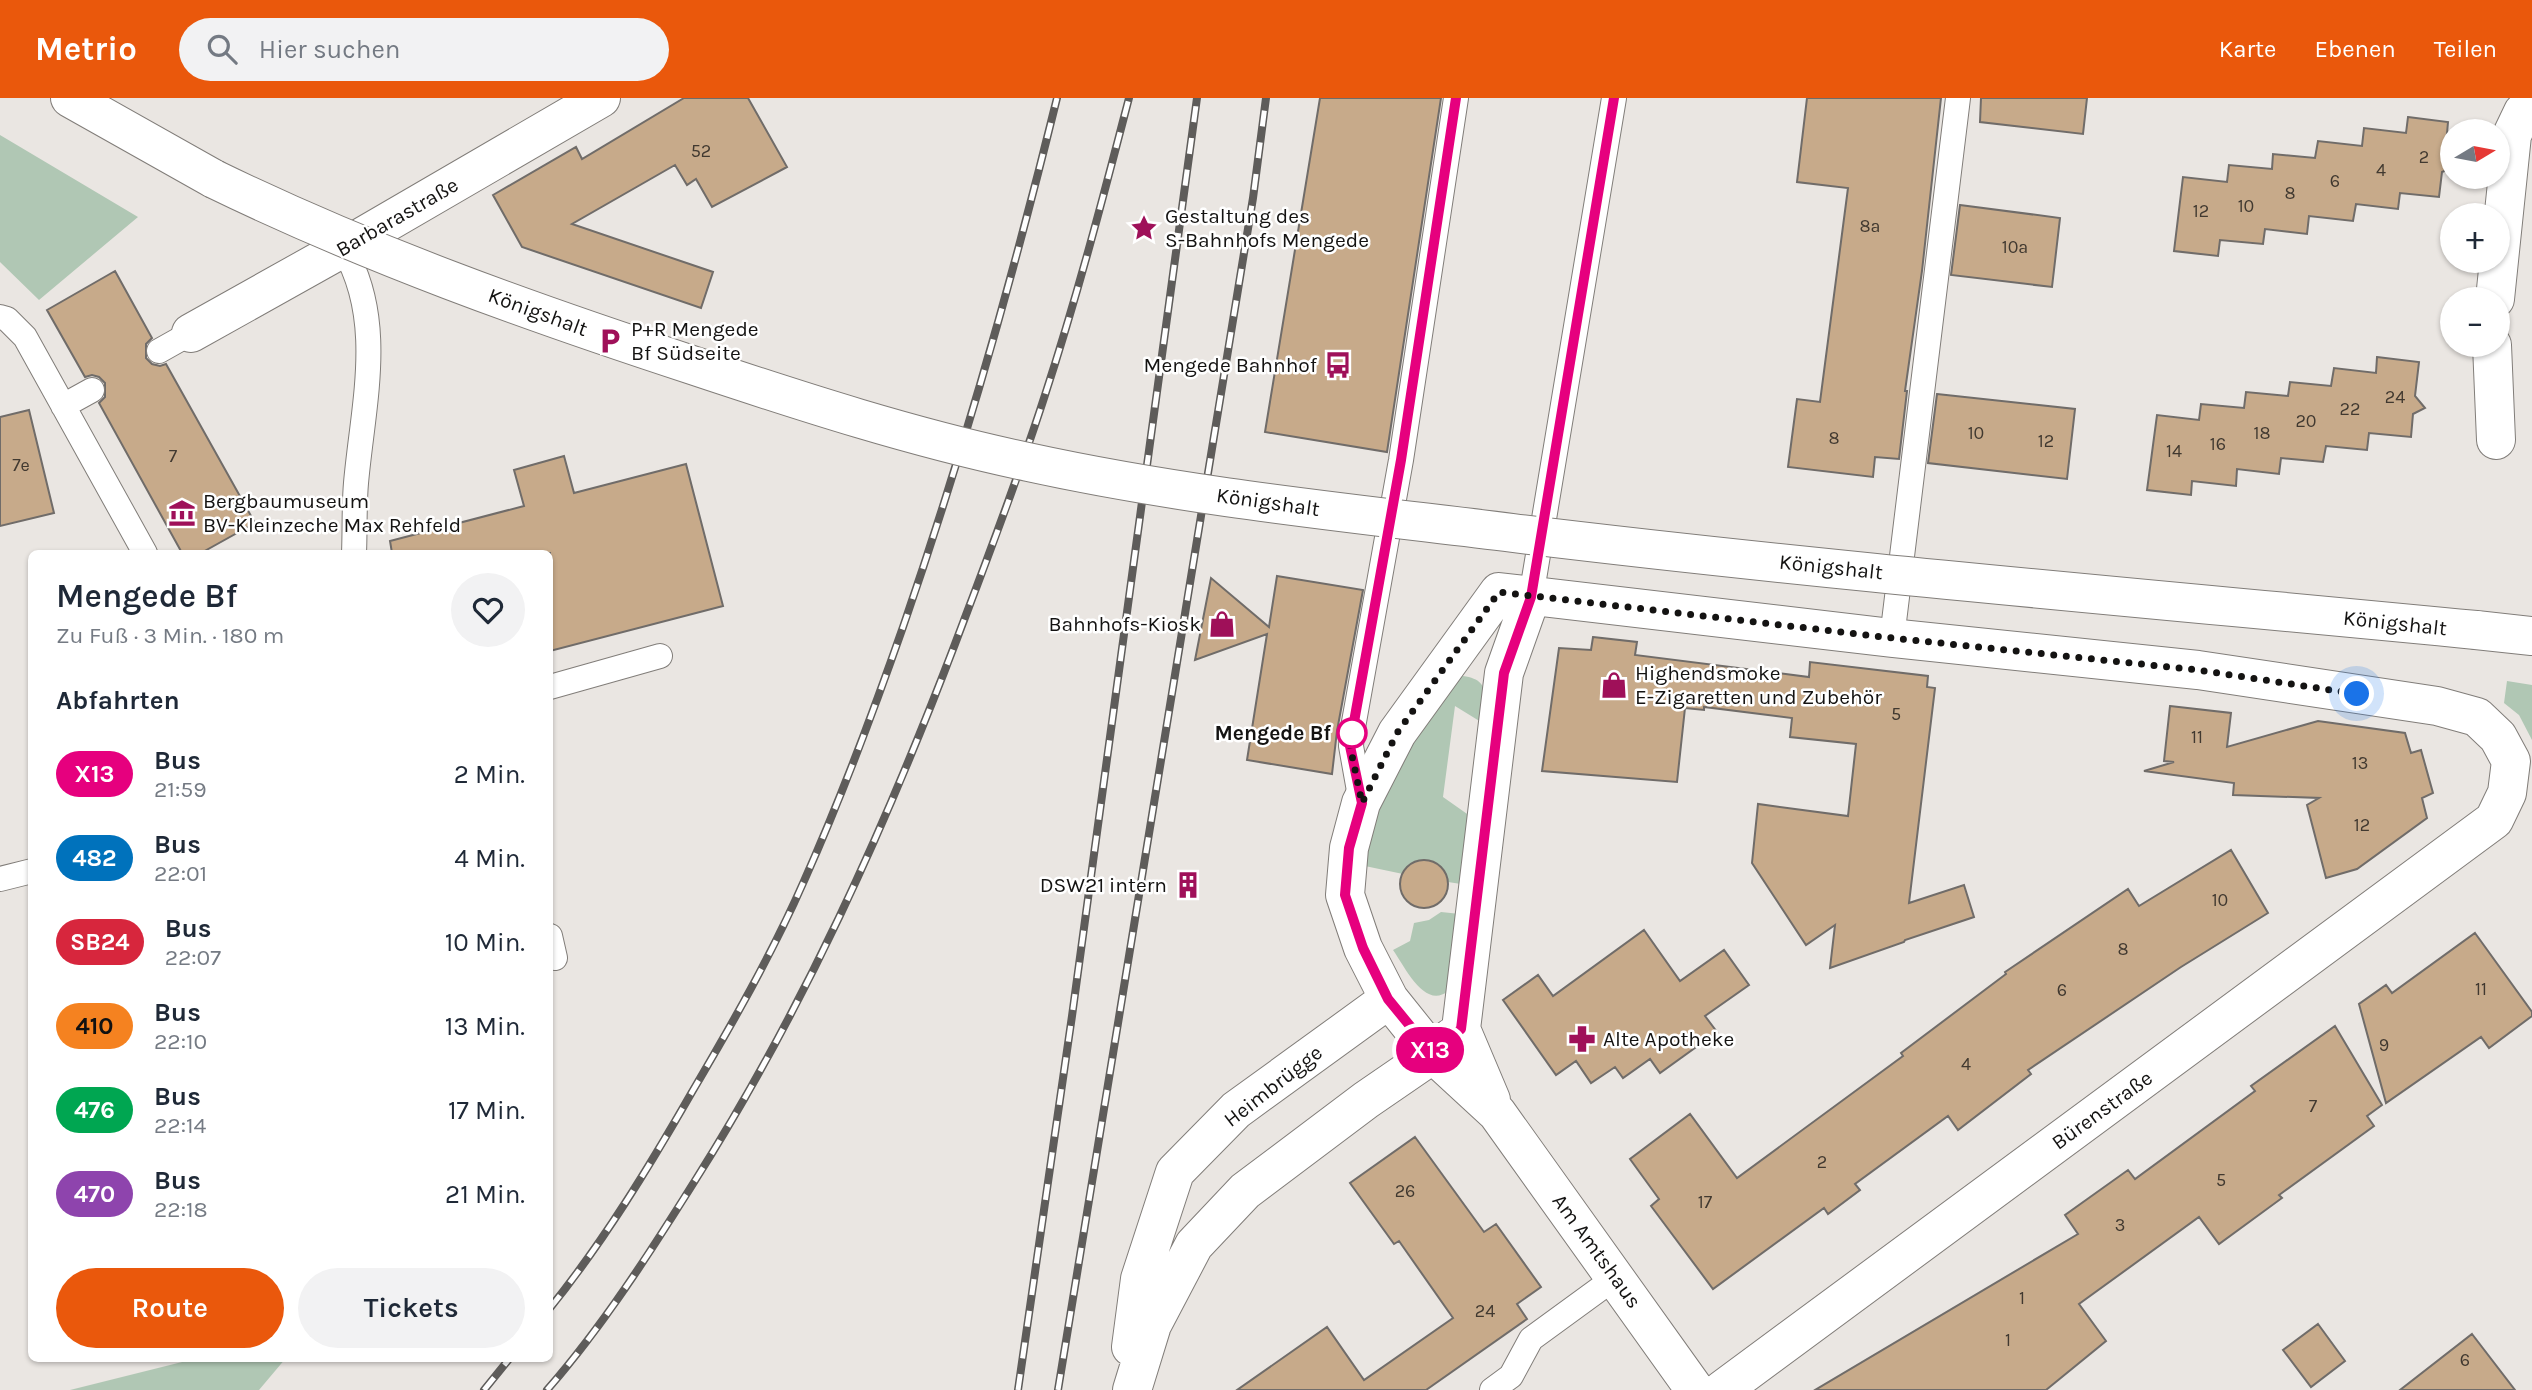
<!DOCTYPE html>
<html lang="de">
<meta charset="utf-8">
<style>
:root{--surface:#fff;--page:#f2f2f3;--text:#1f2937;--muted:#747a83;--accent:#ea580c}
body{margin:0;font-family:Karla,sans-serif;background:var(--page);color:var(--text);height:100vh;display:flex;flex-direction:column;font-size:26px;white-space:nowrap}
*{box-sizing:border-box;margin:0}
p{font-size:23px;color:var(--muted)}
.icon{flex:none;width:38px;height:38px;fill:none;stroke:currentColor;stroke-width:2;stroke-linecap:round;stroke-linejoin:round}
.map{position:relative;flex:1;overflow:hidden}
.drawer{position:absolute;left:28px;top:452px;width:525px;height:812px;display:flex;flex-direction:column;background:var(--surface);border-radius:10px;box-shadow:0 2px 5px #0004}
.drawer>*{flex:none}
.badge{padding:0 14px;border-radius:23px;font-size:24px;line-height:46px}
.needle{width:46px;rotate:80deg}
.tools{position:absolute;left:2440px;top:21px;display:grid;gap:14px}
.tools a{display:grid;place-items:center;width:70px;height:70px;border-radius:50%;background:var(--surface);box-shadow:0 2px 5px #0004;font-size:35px}
.you{position:absolute;width:35px;height:35px;margin:-18px;border:5px solid #fff;border-radius:50%;background:#1a73e8;box-shadow:0 0 0 10px #1a73e833}
.map>.badge{position:absolute;translate:-50% -50%;box-shadow:0 0 0 4px #fff}
h2{padding:0 28px;font-size:26px;line-height:63px}
.round{display:grid;place-items:center;flex:none;width:74px;height:74px;border-radius:37px;background:var(--page)}
.summary{display:flex;align-items:center;justify-content:space-between;height:119px;padding:0 28px}
h1{font-size:33px;font-weight:600;line-height:52px}
.primary-button{display:flex;gap:14px;margin-top:auto;padding:14px 28px}
.primary-button a{flex:1;height:80px;border-radius:42px;background:var(--accent);color:#fff;font-size:28px;font-weight:600;line-height:80px;text-align:center}
.primary-button a+a{background:var(--page);color:var(--text)}
ul{padding:0;list-style:none}
li{display:flex;align-items:center;gap:21px;height:84px;padding:0 28px}
li div{flex:1}
li b{display:block;font-size:26px}
li em{font-style:normal}
li .badge{min-width:77px;font-weight:700;text-align:center}
header{display:flex;align-items:center;gap:42px;box-sizing:border-box;height:98px;padding:0 35px;background:var(--accent);color:#fff}
header strong{font-size:33px}
nav{display:flex;gap:38px;margin-inline-start:auto;font-size:24px}
.search{width:490px;height:63px;background:var(--page);display:flex;align-items:center;gap:18px;box-sizing:border-box;padding:0 24px;border-radius:38px;color:var(--muted);font-size:26px}
.map>svg:first-child{display:block}
</style>
<header>
<strong>Metrio</strong>
<div class="search"><svg class="icon" aria-label="search" viewBox="0 0 24 24"><circle cx="10" cy="10" r="6"/><path d="M15 15l6 6"/></svg>Hier suchen</div>
<nav><a>Karte</a><a>Ebenen</a><a>Teilen</a></nav>
</header>
<div class="map">
<svg width="2532" height="1292" viewBox="0 0 2532 1292">
<rect width="100%" height="100%" fill="#eae6e2"/>
<path fill="#b0c7b4" d="M0,37l138,82 -99,83 -39,-38z
M1463,578c30,4 21,23 18,46l-26,-16 -12,91 27,19 -9,68 -13,-2c-4,-17 -16,-24 -33,-20l-12,12 -38,-8 3,-32 44,-99 42,-55z
M2507,583l25,4v55l-13,-25 -15,-12z
M1441,814l19,2 -12,77c-23,19 -43,-24 -55,-41l17,-9 4,-18 15,-3z
M181,1260h105l-27,32h-189l112,-28z"/>
<path fill="#c7aa8a" stroke="#706c69" stroke-width="2" d="M684,0h64l39,69 -75,40 -16,-28 -9,6 -12,-20 -103,59 141,48 -12,36 -179,-61 -29,-52 83,-48 6,12z
M1320,0h121l-54,354 -122,-20z
M1807,0h134l-19,173 -17,120h2l-8,68 -24,-2 -2,20 -85,-10 9,-68 23,3 28,-214 -51,-6z
M1981,0h106l-4,36 -103,-12z
M2408,19l40,5 -3,34 7,12 -10,4 -3,25 -39,-4 -2,16 -42,-5 -3,17 -44,-5 -2,18 -42,-5 -2,15 -43,-4 -2,16 -44,-5 9,-74 44,5 2,-17 43,4 1,-15 42,4 3,-17 44,5 2,-18 42,5z
M1960,107l100,13 -8,69 -101,-12z
M115,173l37,67 -6,6v14l6,6 8,2 6,-2 89,159 -54,30h-19l-83,-150 6,-6v-14l-6,-6 -7,-2 -7,2 -38,-67z
M2377,259l42,5 -4,34 10,12 -12,6 -2,23 -42,-4 -2,17 -41,-4 -3,16 -42,-4 -2,16 -42,-5 -1,17 -44,-5 -1,14 -44,-5 10,-75 42,5 2,-16 43,4 2,-16 42,4 2,-14 41,4 3,-18 42,5z
M1937,296l138,15 -8,70 -139,-16z
M29,312l25,103 -54,13v-109z
M564,358l10,37 112,-29 37,142 -173,45v-98h-158l-2,-12 134,-35 -10,-36z
M1277,478l86,14 -26,141 -5,43 -85,-14 20,-126 -72,26 16,-82 58,49z
M1593,539l44,5 -2,13 174,22 1,-15 118,14 -1,11 8,1 -26,215 55,-18 10,32 -69,23 -1,2 -74,26 5,-43 -29,20 -54,-82 6,-59 90,12 8,-72 -66,-7 2,-19 -88,-11v3l-19,-2 -8,74 -135,-11 17,-123 32,2z
M2170,608l61,7 -4,34 91,-26 87,12 6,20 10,-3 12,43 -11,5 5,20 -70,51 -31,9 -19,-73 12,-7 -86,-3 1,-12 -90,-12 30,-9 -10,-1z
M2231,752l37,63 -87,54 -153,103 3,4 -73,56 -10,-14 -93,68 5,6 -32,24 -4,-6 -111,81 -62,-83 8,-7 -29,-40 60,-45 47,64 166,-122 -2,-3 105,-79 -1,-2 123,-83 11,17z
M1400 786a24 24 0 1 1 48 0a24 24 0 1 1-48 0Z
M1644,832l36,51 44,-31 25,35 -44,31 12,16 -57,41 -10,-14 -27,19 -8,-11 -24,16 -15,-22 -20,14 -53,-75 35,-25 15,21z
M2475,835l57,79v4l-43,32 -8,-11 -95,66 -27,-99 27,-19 6,8z
M2335,928l47,79 -15,11 7,10 -95,69 3,3 -63,46 -20,-27 -120,87 27,37 -60,49h-231l263,-156 -13,-19 63,-45 7,9 120,-88 -4,-5z
M1415,1039l69,95 12,-8 45,63 -24,17 10,15 -101,71h-189l90,-63 37,53 89,-62 -54,-77 -5,3 -44,-61z
M2318,1226l27,37 -34,26 -28,-37z
M2472,1236l43,56h-115z"/>
<g fill="none" stroke-linecap="round" stroke-linejoin="round">
<defs>
<path id="lane" d="M343,150c43,72 20,156 13,235 -2,23 -1,47 -2,70
M0,219l7,2 18,18 120,216
M159,253l32,-18
M63,308l29,-16
M1531,499l83,-499
M1892,540l66,-540
M550,589l110,-31
M1361,704l-10,-56 1,-13 49,-273 55,-362
M0,781l32,-8
M550,838l5,22
M1492,1292l19,-14 20,-37 85,-62"/>
<path id="street" d="M2495,201l17,-164 11,-23 9,-8
M191,235l152,-85 258,-150
M2492,247l4,95
M1491,1002l-30,-71 43,-356 27,-76
M1131,1249l9,-68 35,-107 61,-62 153,-111
M1132,1292l20,-65 42,-80 51,-54 121,-91 67,-46 19,-17
M1695,1292l-198,-277 -64,-59 -44,-55 -26,-51 -18,-53 4,-47 12,-45 36,-70 102,-141 393,46 306,32 239,36 40,11 21,20 13,24 -4,32 -13,27 -772,570"/>
<path id="secondary" d="M70,0l144,81
M2476,532l56,6"/>
</defs>
<use href="#lane" stroke="#817d79" stroke-width="26"/>
<use href="#street" stroke="#817d79" stroke-width="40"/>
<use href="#secondary" stroke="#817d79" stroke-width="40"/>
<use href="#lane" stroke="#fff" stroke-width="24"/>
<use href="#street" stroke="#fff" stroke-width="38"/>
<use href="#secondary" stroke="#fff" stroke-width="38"/>
<defs>
<path id="rail" d="M550,1210c54,-67 99,-141 142,-216 40,-68 80,-138 112,-211 37,-83 69,-168 99,-254 60,-174 110,-350 154,-529
M484,1292l26,-32
M547,1292c56,-64 104,-139 149,-211 106,-168 188,-349 259,-535 31,-82 63,-165 90,-249 32,-98 58,-197 84,-297
M1018,1292l54,-374 125,-918
M1058,1292l195,-1192 13,-100"/>
</defs>
<use href="#rail" stroke="#5e5c5a" stroke-width="8"/>
<use href="#rail" stroke="#fff" stroke-width="5" stroke-dasharray="16" stroke-linecap="butt"/>
<defs>
<path id="secondary-bridge" d="M214,81c154,75 316,133 478,186 111,37 222,73 336,97 160,35 323,51 485,71 320,39 642,66 963,97"/>
</defs>
<use href="#secondary-bridge" stroke="#817d79" stroke-width="40" stroke-linecap="butt"/>
<use href="#secondary-bridge" stroke="#fff" stroke-width="38"/>
</g>
<g fill="none" stroke-linecap="round" stroke-linejoin="round">
<defs>
<path id="line" d="M1456,0l-55,362 -49,273 -2,13 12,57 -13,45 -4,47 18,53 25,51 45,55 28,-25 43,-356 27,-76 83,-499"/>
</defs>
<use href="#line" stroke="#fff" stroke-width="16"/>
<use href="#line" stroke="#e6007e" stroke-width="10"/>
<path stroke="#141312" stroke-width="7" stroke-dasharray="0 12.6" d="M1352,635l-2,13 12,57 35,-70 102,-141 393,46 306,32 159,24"/>
</g>
<defs>
<symbol id="sight-bare" viewBox="-9 -9 18 18"><path d="M0-6L1.8-2.2L6-1.7L2.9 1.2L3.7 5.4L0 3.3L-3.7 5.4L-2.9 1.2L-6-1.7L-1.8-2.2Z" fill="#9f1059" stroke="#fff" stroke-width="2.5" paint-order="stroke"/></symbol>
<symbol id="parking-bare" viewBox="-9 -9 18 18"><path d="M-3.5-5.5H1a3.5 3.5 0 0 1 0 7H-1V5.5H-3.5ZM-1-3.4V-.6H.8a1.4 1.4 0 0 0 0-2.8Z" fill="#9f1059" stroke="#fff" stroke-width="2.5" paint-order="stroke"/></symbol>
<symbol id="bus-bare" viewBox="-9 -9 18 18"><path d="M-5-6H5V4H4V6H2V4H-2V6H-4V4H-5ZM-3.5-4V0h7V-4ZM-3.5 1.2v1.5H-2V1.2ZM2 1.2v1.5H3.5V1.2Z" fill="#9f1059" stroke="#fff" stroke-width="2.5" paint-order="stroke"/></symbol>
<symbol id="museum-bare" viewBox="-9 -9 18 18"><path d="M0-6L6-3V-2H-6V-3ZM-5-1h2V3h-2ZM-1-1h2V3h-2ZM3-1h2V3H3ZM-6 4H6V6H-6Z" fill="#9f1059" stroke="#fff" stroke-width="2.5" paint-order="stroke"/></symbol>
<symbol id="shop-bare" viewBox="-9 -9 18 18"><path d="M-5-2.5h2.3a2.7 3.5 0 0 1 5.4 0H5L5.5 6h-11ZM-1.5-2.5h3a1.5 2.3 0 0 0-3 0Z" fill="#9f1059" stroke="#fff" stroke-width="2.5" paint-order="stroke"/></symbol>
<symbol id="building-bare" viewBox="-9 -9 18 18"><path d="M-4-6H4V6H1V3H-1V6H-4ZM-2.5-4.3h1.7v1.8h-1.7ZM.8-4.3h1.7v1.8H.8ZM-2.5-1h1.7V.8h-1.7ZM.8-1h1.7V.8H.8Z" fill="#9f1059" stroke="#fff" stroke-width="2.5" paint-order="stroke"/></symbol>
<symbol id="pharmacy-bare" viewBox="-9 -9 18 18"><path d="M-2-6h4v4h4v4h-4v4h-4v-4h-4v-4h4Z" fill="#9f1059" stroke="#fff" stroke-width="2.5" paint-order="stroke"/></symbol>
</defs>
<g fill-rule="evenodd">
<use href="#sight-bare" x="1125" y="111" width="38" height="38"/>
<use href="#parking-bare" x="591" y="224" width="38" height="38"/>
<use href="#bus-bare" x="1319" y="248" width="38" height="38"/>
<use href="#museum-bare" x="163" y="396" width="38" height="38"/>
<use href="#shop-bare" x="1203" y="507" width="38" height="38"/>
<use href="#shop-bare" x="1595" y="568" width="38" height="38"/>
<use href="#building-bare" x="1169" y="768" width="38" height="38"/>
<use href="#pharmacy-bare" x="1563" y="922" width="38" height="38"/>
</g>
<circle fill="#fff" stroke="#e6007e" stroke-width="3.5" cx="1352" cy="635" r="14"/>
<g text-anchor="middle" dominant-baseline="central" stroke-width="5" stroke-linejoin="round" paint-order="stroke">
<g font-size="18" fill="#413930">
<text x="701" y="53">52</text>
<text x="2424" y="59">2</text>
<text x="2381" y="72">4</text>
<text x="2335" y="83">6</text>
<text x="2290" y="95">8</text>
<text x="2246" y="108">10</text>
<text x="2201" y="113">12</text>
<text x="1870" y="128">8a</text>
<text x="2015" y="149">10a</text>
<text x="2395" y="299">24</text>
<text x="2350" y="311">22</text>
<text x="2306" y="323">20</text>
<text x="1976" y="335">10</text>
<text x="2262" y="335">18</text>
<text x="1834" y="340">8</text>
<text x="2046" y="343">12</text>
<text x="2218" y="346">16</text>
<text x="2174" y="353">14</text>
<text x="173" y="358">7</text>
<text x="21" y="367">7e</text>
<text x="1896" y="616">5</text>
<text x="2197" y="639">11</text>
<text x="2360" y="665">13</text>
<text x="2362" y="727">12</text>
<text x="2220" y="802">10</text>
<text x="2123" y="851">8</text>
<text x="2481" y="891">11</text>
<text x="2062" y="892">6</text>
<text x="2384" y="947">9</text>
<text x="1966" y="966">4</text>
<text x="2313" y="1008">7</text>
<text x="1822" y="1064">2</text>
<text x="2221" y="1082">5</text>
<text x="1405" y="1093">26</text>
<text x="1705" y="1104">17</text>
<text x="2120" y="1127">3</text>
<text x="2022" y="1200">1</text>
<text x="1485" y="1213">24</text>
<text x="2008" y="1242">1</text>
<text x="2465" y="1262">6</text>
</g>
<g font-size="21" fill="#141312" stroke="#fff" text-anchor="start">
<text x="1165" y="118">Gestaltung des<tspan x="1165" dy="24">S-Bahnhofs Mengede</tspan></text>
<text x="631" y="231">P+R Mengede<tspan x="631" dy="24">Bf Südseite</tspan></text>
<text x="1317" y="267" text-anchor="end">Mengede Bahnhof</text>
<text x="203" y="403">Bergbaumuseum<tspan x="203" dy="24">BV-Kleinzeche Max Rehfeld</tspan></text>
<text x="1201" y="526" text-anchor="end">Bahnhofs-Kiosk</text>
<text x="1635" y="575">Highendsmoke<tspan x="1635" dy="24">E-Zigaretten und Zubehör</tspan></text>
<text x="1167" y="787" text-anchor="end">DSW21 intern</text>
<text x="1603" y="941">Alte Apotheke</text>
</g>
<g font-size="21" fill="#141312" stroke="#fff">
<text transform="translate(397 119) rotate(-30)">Barbarastraße</text>
<text transform="translate(538 214) rotate(20)">Königshalt</text>
<text transform="translate(1268 404) rotate(8)">Königshalt</text>
<text transform="translate(1831 469) rotate(6)">Königshalt</text>
<text transform="translate(2395 525) rotate(6)">Königshalt</text>
<text transform="translate(1273 988) rotate(-38)">Heimbrügge</text>
<text transform="translate(2102 1012) rotate(-36)">Bürenstraße</text>
<text transform="translate(1597 1153) rotate(54)">Am Amtshaus</text>
</g>
<g font-size="21" font-weight="bold" fill="#141312" stroke="#fff" text-anchor="end">
<text x="1331" y="635">Mengede Bf</text>
</g>
</g>
</svg>
<div class="tools">
<a><svg class="needle" viewBox="-14 -14 28 28"><path d="M0-13l5 13h-10z" fill="#e53935"/><path d="M0 13l5-13h-10z" fill="#747a83"/></svg></a>
<a>+</a>
<a>−</a>
</div>
<div class="you" style="left:2357px;top:596px"></div>
<b class="badge" style="left:1430px;top:952px;background:#e6007e;color:#fff">X13</b>
<section class="drawer">
<div class="summary"><div><h1>Mengede Bf</h1><p>Zu Fuß · 3 Min. · 180 m</p></div><a class="round"><svg class="icon" aria-label="heart" viewBox="0 0 24 24"><path d="M12 20l-8-8c-3-5 5-10 8-4 3-6 11-1 8 4z"/></svg></a></div>
<h2>Abfahrten</h2>
<ul>
<li><span class="badge" style="background:#e6007e;color:#fff">X13</span><div><b>Bus</b><p>21:59</p></div><em>2 Min.</em></li>
<li><span class="badge" style="background:#0072bc;color:#fff">482</span><div><b>Bus</b><p>22:01</p></div><em>4 Min.</em></li>
<li><span class="badge" style="background:#d7263d;color:#fff">SB24</span><div><b>Bus</b><p>22:07</p></div><em>10 Min.</em></li>
<li><span class="badge" style="background:#f58220;color:#111">410</span><div><b>Bus</b><p>22:10</p></div><em>13 Min.</em></li>
<li><span class="badge" style="background:#00a651;color:#fff">476</span><div><b>Bus</b><p>22:14</p></div><em>17 Min.</em></li>
<li><span class="badge" style="background:#8e44ad;color:#fff">470</span><div><b>Bus</b><p>22:18</p></div><em>21 Min.</em></li>
</ul>
<div class="primary-button"><a>Route</a><a>Tickets</a></div>
</section>
</div>
